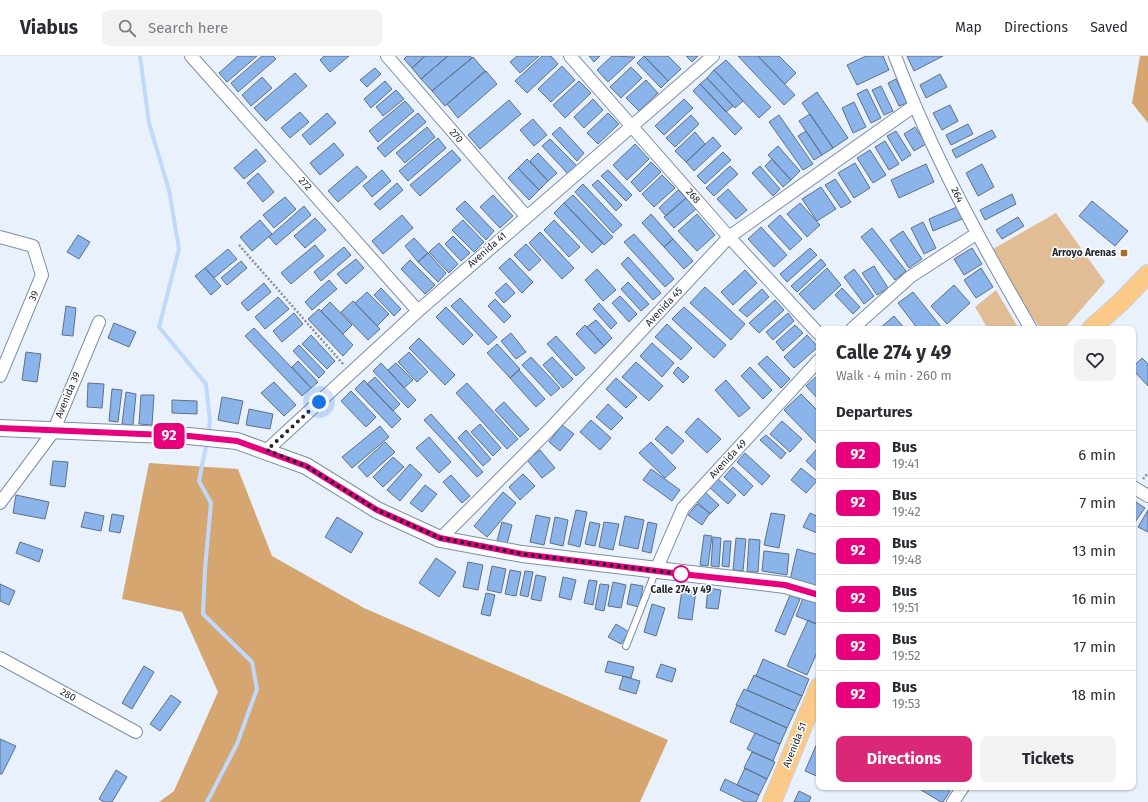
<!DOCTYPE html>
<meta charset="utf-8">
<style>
:root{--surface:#fff;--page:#f2f2f3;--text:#2b2b33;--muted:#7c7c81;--line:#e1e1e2;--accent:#db2777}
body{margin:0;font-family:"Fira Sans",sans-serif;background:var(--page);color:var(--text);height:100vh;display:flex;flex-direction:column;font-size:15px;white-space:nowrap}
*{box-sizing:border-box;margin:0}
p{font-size:13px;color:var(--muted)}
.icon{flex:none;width:22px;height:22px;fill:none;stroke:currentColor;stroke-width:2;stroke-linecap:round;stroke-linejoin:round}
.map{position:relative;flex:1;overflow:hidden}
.panel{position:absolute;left:816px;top:270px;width:320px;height:464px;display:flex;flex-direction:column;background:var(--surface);border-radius:8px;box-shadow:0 1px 3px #0004}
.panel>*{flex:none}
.badge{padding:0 8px;border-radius:6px;font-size:14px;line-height:26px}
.you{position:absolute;width:20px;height:20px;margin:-10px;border:3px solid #fff;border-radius:50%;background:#1a73e8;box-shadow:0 0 0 6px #1a73e833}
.map>.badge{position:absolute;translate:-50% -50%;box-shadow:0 0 0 2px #fff}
h2{padding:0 20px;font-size:15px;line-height:36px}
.round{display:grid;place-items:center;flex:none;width:42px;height:42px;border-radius:8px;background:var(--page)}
.summary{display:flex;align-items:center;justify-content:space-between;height:68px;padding:0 20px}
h1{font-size:19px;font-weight:700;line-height:30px}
.primary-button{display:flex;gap:8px;margin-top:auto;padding:8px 20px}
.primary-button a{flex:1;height:46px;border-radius:8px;background:var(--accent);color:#fff;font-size:16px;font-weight:700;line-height:46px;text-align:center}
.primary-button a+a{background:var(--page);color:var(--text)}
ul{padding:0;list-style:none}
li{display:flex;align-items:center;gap:12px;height:48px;padding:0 20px;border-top:1px solid var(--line)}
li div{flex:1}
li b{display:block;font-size:15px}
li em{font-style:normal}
li .badge{min-width:44px;font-weight:700;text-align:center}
header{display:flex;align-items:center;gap:24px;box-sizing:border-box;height:56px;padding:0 20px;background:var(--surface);border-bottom:1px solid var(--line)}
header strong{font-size:19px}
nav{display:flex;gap:22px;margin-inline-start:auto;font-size:14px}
.search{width:280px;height:36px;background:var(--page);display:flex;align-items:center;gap:10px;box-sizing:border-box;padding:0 14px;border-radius:8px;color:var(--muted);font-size:15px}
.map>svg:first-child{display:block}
</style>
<header>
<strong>Viabus</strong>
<div class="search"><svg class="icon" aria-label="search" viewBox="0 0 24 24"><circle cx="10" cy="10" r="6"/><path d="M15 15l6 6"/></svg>Search here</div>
<nav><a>Map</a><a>Directions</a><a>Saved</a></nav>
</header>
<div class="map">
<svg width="1148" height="746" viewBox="0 0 1148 746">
<rect width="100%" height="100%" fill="#e9f1fc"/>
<path fill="#e1bd96" d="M1056,157l49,69 -41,47h-23l-19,-25 -29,-55z
M996,234l23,39h-31l-13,-22z"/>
<path fill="#d5a670" d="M1140,0h8v67l-16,-20z
M149,407l89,6 34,87 92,52 304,132 -28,62h-481l15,-11 44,-99 -36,-80 -60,-13z"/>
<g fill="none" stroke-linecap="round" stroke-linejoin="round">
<path stroke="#c0d9fa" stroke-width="4" d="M140,0l9,67 20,67 10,59 -20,78 47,57 4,38 -2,12
M207,385l-8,40 12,22 -6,66 -2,45 49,48 5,27 -20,55 -30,58"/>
</g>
<path fill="#8bb4ea" stroke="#5f7188" d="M238,0h19l-30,26 -8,-9z
M262,0h11l3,3 -38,33 -7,-9z
M324,0h25l-19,16 -10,-12z
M407,0h18l-13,12 -8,-9z
M425,0h23l-27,23 -9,-11z
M448,0h22l2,2 -40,33 -11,-12z
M517,0h22l-19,17 -10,-11z
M542,0h9l7,8 -31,29 -12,-12z
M589,0h11l-6,6z
M612,0l23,1 -27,25 -11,-12z
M644,0l24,25 -7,7 -24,-25z
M644,0h24l13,13 -13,12z
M686,0h12l-6,6z
M738,0h20l37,39 -11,10z
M758,0h21l17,17 -11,11z
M866,0h17l6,14 -32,15 -10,-20z
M907,0h36l-29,15z
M473,1l12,14 -40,35 -13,-15z
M726,4l45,47 -12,11 -45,-48z
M562,10l13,14 -24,22 -13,-13z
M631,11l11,11 -21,20 -11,-11z
M375,12l6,6 -14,13 -7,-7z
M714,14l29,31 -8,7 -28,-30z
M486,15l11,13 -39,34 -11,-14z
M295,17l12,13 -41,35 -12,-13z
M940,18l7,13 -21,11 -6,-13z
M262,21l10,11 -21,18 -9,-11z
M707,22l26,28 -7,6 -26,-28z
M896,23l11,24 -8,3 -11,-23z
M646,24l12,13 -19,18 -13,-13z
M385,25l7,8 -21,19 -7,-9z
M579,25l12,12 -26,25 -12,-13z
M700,28l42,44 -7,7 -42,-44z
M881,30l12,25 -9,4 -12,-25z
M867,33l14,29 -10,5 -14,-29z
M396,34l8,9 -21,17 -7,-9z
M817,36l31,46 -15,10 -31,-45z
M593,43l10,11 -19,18 -10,-11z
M684,43l9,9 -29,27 -9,-9z
M509,44l12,14 -41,35 -12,-14z
M405,45l9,10 -36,31 -9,-11z
M854,46l12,25 -13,6 -11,-25z
M950,49l8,16 -16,9 -9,-17z
M300,56l9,10 -19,16 -9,-10z
M327,57l9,10 -26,22 -8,-10z
M418,57l8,9 -41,35 -8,-9z
M608,57l11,11 -21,20 -11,-11z
M810,58l23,34 -11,7 -23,-34z
M691,59l8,9 -24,23 -9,-9z
M779,59l34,49 -10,6 -34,-48z
M533,63l14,16 -13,11 -14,-16z
M968,68l5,10 -22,11 -5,-10z
M427,71l8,10 -30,26 -9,-10z
M560,71l24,26 -7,8 -25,-27z
M915,71l11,17 -12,7 -10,-17z
M992,74l4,7 -40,21 -4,-8z
M806,75l16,24 -8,5 -16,-24z
M896,75l15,24 -9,6 -15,-25z
M695,76l10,12 -19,18 -11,-11z
M713,81l8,9 -27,25 -8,-9z
M438,82l8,10 -38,33 -9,-10z
M550,83l27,27 -9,8 -26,-28z
M885,85l14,23 -10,6 -14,-23z
M334,87l10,12 -24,20 -10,-12z
M635,88l14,15 -22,21 -14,-15z
M778,90l22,25 -9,9 -23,-25z
M256,93l10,12 -22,18 -10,-11z
M452,94l9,10 -41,36 -10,-11z
M870,94l16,25 -13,8 -16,-25z
M723,96l8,8 -26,24 -8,-8z
M538,97l19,20 -9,8 -18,-20z
M527,103l21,22 -9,9 -21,-22z
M772,103l19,21 -8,7 -18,-21z
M651,106l10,10 -21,20 -9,-10z
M855,107l15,25 -16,10 -16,-25z
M926,108l8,18 -35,16 -8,-18z
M982,108l12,23 -16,9 -12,-23z
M357,110l10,11 -29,25 -10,-11z
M730,110l8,8 -24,22 -8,-8z
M760,110l20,23 -7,7 -21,-23z
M518,112l21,22 -10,10 -21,-22z
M382,114l9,11 -19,16 -9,-11z
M608,114l24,25 -6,6 -25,-25z
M258,117l16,19 -11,10 -16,-19z
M662,119l13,13 -21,19 -12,-13z
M835,123l16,23 -10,6 -16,-23z
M598,124l24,25 -6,6 -24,-26z
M397,127l6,7 -23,20 -6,-6z
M583,128l39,41 -9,8 -38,-41z
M821,131l15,22 -19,12 -15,-22z
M728,133l19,21 -11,9 -19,-20z
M678,134l8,8 -20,18 -7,-8z
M1012,138l4,10 -31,16 -5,-10z
M493,139l20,21 -13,12 -20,-21z
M573,139l40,42 -9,8 -40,-42z
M285,141l11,12 -22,19 -11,-13z
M686,142l10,11 -22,19 -10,-11z
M465,145l29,30 -8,9 -30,-31z
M1092,145l36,30 -13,15 -36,-30z
M564,147l39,40 -11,10 -38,-40z
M800,147l20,22 -13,12 -20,-23z
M304,150l7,9 -35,30 -7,-8z
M957,151l5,12 -29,12 -4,-12z
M651,158l22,25 -9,8 -22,-24z
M697,158l18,21 -18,16 -19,-20z
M402,159l11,13 -30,26 -11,-13z
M780,159l22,24 -12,11 -22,-24z
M1018,161l6,9 -22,13 -6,-9z
M315,162l11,12 -21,18 -11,-12z
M260,164l12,14 -20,17 -12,-14z
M463,164l21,22 -10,10 -22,-22z
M554,164l26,27 -11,10 -25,-27z
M923,166l13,26 -12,6 -13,-26z
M761,171l26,28 -13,12 -26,-28z
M872,172l34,43 -11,9 -34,-43z
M903,175l19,28 -13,9 -19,-28z
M540,176l34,36 -12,11 -33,-36z
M634,178l40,45 -9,8 -41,-45z
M78,179l12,7 -11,17 -12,-7z
M453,180l17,17 -9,8 -16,-17z
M414,182l14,15 -10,9 -13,-16z
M673,183l20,22 -9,8 -20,-22z
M439,187l19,21 -9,9 -20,-21z
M526,188l15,16 -12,11 -15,-16z
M315,189l9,11 -33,28 -10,-11z
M344,191l7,8 -30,26 -7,-9z
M810,192l7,7 -30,27 -7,-8z
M972,192l10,16 -18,11 -10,-16z
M228,193l9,10 -23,19 -9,-10z
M428,197l18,20 -8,9 -20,-20z
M628,201l33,36 -8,7 -32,-36z
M510,202l23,24 -11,11 -23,-25z
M356,203l8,9 -18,16 -9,-10z
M821,203l5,6 -29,27 -6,-6z
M410,204l25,25 -10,9 -24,-25z
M241,205l6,7 -20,17 -6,-7z
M874,210l14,22 -11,7 -15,-22z
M205,212l16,18 -10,9 -16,-19z
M827,212l14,17 -27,25 -15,-16z
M981,212l12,19 -17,11 -12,-18z
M597,213l19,21 -13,11 -18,-21z
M854,213l20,27 -10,8 -20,-27z
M745,214l12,13 -24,22 -12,-13z
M329,224l8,9 -25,21 -7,-8z
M628,226l21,22 -8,7 -20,-22z
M264,227l7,9 -23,19 -7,-8z
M506,227l9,10 -11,10 -9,-10z
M954,229l16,18 -23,21 -16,-18z
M705,231l40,37 -14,16 -41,-37z
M381,232l20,21 -7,7 -20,-21z
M842,232l18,19 -7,7 -18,-19z
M762,233l7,8 -22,20 -8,-7z
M367,236l22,22 -12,12 -22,-23z
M913,236l29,36 -1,1h-23l-20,-26z
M620,240l17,18 -8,8 -17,-19z
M278,241l11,12 -24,20 -10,-12z
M460,242l37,39 -9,8 -37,-39z
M495,243l16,17 -7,7 -16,-17z
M775,244l9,10 -25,23 -10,-10z
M353,245l27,28 -12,11 -27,-28z
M330,246l22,23 -9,9 -22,-23z
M599,247l18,20 -6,6 -18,-20z
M66,250l10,2 -3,28 -11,-1z
M446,251l27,28 -10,10 -27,-28z
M684,251l42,38 -12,13 -42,-39z
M319,253l34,36 -10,11 -35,-37z
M294,257l9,11 -21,18 -9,-11z
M788,257l6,8 -21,19 -7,-8z
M894,260l11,13h-26z
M596,264l16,18 -8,8 -17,-19z
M114,267l22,9 -7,15 -21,-9z
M667,268l25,24 -11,12 -26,-23z
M585,269l19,21 -9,8 -19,-20z
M795,269l8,8 -20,18 -7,-9z
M254,272l57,60 -9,8 -57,-60z
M511,277l15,19 -10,7 -15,-18z
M311,279l24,26 -8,8 -25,-25z
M807,279l11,12 -24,21 -10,-11z
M556,280l29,32 -9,8 -29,-32z
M419,282l36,37 -10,10 -36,-37z
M652,287l22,20 -12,14 -22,-21z
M497,288l23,25 -10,9 -23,-25z
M299,289l26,27 -6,6 -26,-27z
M26,296l15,2 -4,28 -15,-2z
M409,296l19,20 -11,10 -19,-20z
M767,300l23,23 -9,9 -23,-24z
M531,301l29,31 -9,8 -29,-31z
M552,301l21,22 -10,9 -20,-23z
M1142,302l6,6v22l-15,-16v-3z
M298,305l20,21 -7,6 -19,-21z
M636,306l27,24 -14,15 -27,-24z
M381,307l35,37 -8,8 -35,-37z
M396,307l17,17 -9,8 -16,-18z
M678,311l11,10 -6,6 -10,-10z
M750,311l22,23 -9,9 -22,-23z
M519,314l26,29 -9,8 -26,-29z
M819,318v26l-13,-14z
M375,321l25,27 -7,7 -26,-27z
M616,322l21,19 -11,11 -20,-19z
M364,324l37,39 -9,9 -37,-39z
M726,324l24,28 -11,9 -24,-27z
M274,326l22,23 -12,11 -23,-23z
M88,327l16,1 -2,24 -15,-1z
M467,327l51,56 -11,10 -51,-56z
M112,333l10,1 -4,32 -9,-1z
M351,335l25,26 -10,10 -25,-26z
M126,336l10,2 -3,31 -11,-1z
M801,338l18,18v28l-3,3 -32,-33z
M141,339h13l-2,30 -13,-1z
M222,341l21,4 -5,23 -20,-4z
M172,344l25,1v13l-25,-1z
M504,346l25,27 -9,8 -25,-27z
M608,348l15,14 -12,12 -15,-13z
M249,353l24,5 -3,15 -24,-4z
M431,358l52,58 -6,5 -53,-57z
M698,362l23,21 -14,14 -22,-21z
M591,364l20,18 -11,12 -20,-18z
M782,365l20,18 -12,13 -20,-18z
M480,368l21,24 -8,8 -22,-24z
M562,369l12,9 -14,17 -11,-9z
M380,370l9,11 -37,31 -10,-11z
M667,370l17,15 -12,13 -17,-15z
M466,374l25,29 -8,7 -25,-28z
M766,379l20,18 -5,6 -21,-19z
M429,381l22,25 -12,11 -23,-25z
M385,386l10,10 -28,25 -9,-10z
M651,386l25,26 -11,10 -26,-25z
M817,393l2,2v22l-13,-12z
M540,394l15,18 -13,10 -15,-18z
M745,397l25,23 -8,9 -25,-23z
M393,401l11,10 -21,20 -10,-10z
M53,405l15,1 -3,25 -15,-2z
M410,408l12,11 -22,26 -13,-11z
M733,411l20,19 -9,10 -20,-19z
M801,412l16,13 -11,12 -15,-13z
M651,413l29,21 -8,11 -29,-21z
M523,418l12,12 -15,14 -11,-13z
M451,419l19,21 -8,7 -19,-21z
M717,422l19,17 -8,9 -19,-17z
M425,429l12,9 -15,18 -12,-9z
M704,435l15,14 -9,9 -15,-14z
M503,436l13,11 -29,34 -13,-11z
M16,439l33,7 -4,17 -32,-6z
M1133,444l12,8 -12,17z
M697,448l13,9 -8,12 -14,-10z
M576,454l11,2 -7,35 -12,-3z
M1148,454v22l-10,-5z
M85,456l19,4 -3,15 -20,-4z
M771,457l14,2 -6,33 -15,-3z
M810,457l9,4v17l-16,-7z
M112,458l12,2 -4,17 -11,-2z
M536,459l14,3 -6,27 -14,-3z
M625,460l19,4 -6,29 -19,-4z
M337,461l26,16 -12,20 -26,-16z
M555,461l13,3 -5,26 -13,-3z
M502,466l10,3 -5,19 -10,-3z
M590,466l10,2 -5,22 -10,-2z
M604,466l15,2 -6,26 -14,-3z
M648,466l9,2 -6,29 -9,-2z
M704,479l8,1 -4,30 -8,-1z
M713,481l8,1 -2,29 -8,-1z
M736,482l10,1 -3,32 -10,-1z
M749,483l11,1 -2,32h-11z
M724,485h7l-2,26 -7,-1z
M20,486l23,8 -4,12 -23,-9z
M797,493l22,6v33l-29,-8z
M764,495l25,3 -2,21 -25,-4z
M436,502l20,14 -17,25 -20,-14z
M468,506l15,3 -5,25 -15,-3z
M492,510l14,3 -5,24 -14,-3z
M510,514l11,2 -5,24 -11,-2z
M525,515l8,1 -5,25 -8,-2z
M536,519l10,2 -5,24 -10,-2z
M563,521l13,3 -5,20 -12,-3z
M589,524l8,1 -4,24 -9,-2z
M613,526l13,3 -5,23 -13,-2z
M0,528l15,7 -6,14 -9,-4z
M600,528l9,1 -5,26 -9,-2z
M631,528l12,2 -4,21 -12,-3z
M708,532l13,2 -3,19 -12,-1z
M682,533l14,2 -4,29 -14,-2z
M486,537l9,2 -5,21 -9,-2z
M790,539l10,4 -15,36 -10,-4z
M803,542l16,6v21l-23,-9z
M652,548l13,4 -9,28 -12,-4z
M808,564l11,5v23l-12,27 -20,-9z
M616,568l13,8 -8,12 -13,-7z
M763,603l46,20 -7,17 -46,-20z
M608,605l26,6 -3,11 -26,-6z
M661,608l15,5 -4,13 -16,-5z
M144,610l10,6 -22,37 -10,-6z
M754,619l48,21 -7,15 -48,-21z
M623,620l17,5 -4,13 -17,-5z
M744,633l51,22 -8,17 -51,-23z
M171,639l10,7 -21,29 -10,-7z
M737,649l50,23 -7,16 -50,-22z
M755,677l25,11 -7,17 -26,-12z
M0,683l16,7 -14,28h-2z
M818,685h1v36l-14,-6z
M752,696l23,10 -8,17 -23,-11z
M745,712l22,11 -8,16 -22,-10z
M116,714l11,7 -15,25h-8l-5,-3z
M725,723l34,16 -3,7h-11l-25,-12z
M916,731h28l6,4 -7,11h-2z
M799,735l12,6 -2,5h-15z"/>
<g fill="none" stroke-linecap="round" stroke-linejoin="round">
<defs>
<path id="lane" d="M626,590l30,-76"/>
<path id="street" d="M191,0l227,255
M387,0l139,160
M570,0l159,181 90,97
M895,0c36,96 85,185 136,273
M0,181l33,9 9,29 -42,101
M852,273l58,-52 66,-43
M267,394l151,-139 295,-255
M1133,431l15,9
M0,447l53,-71 46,-110
M440,483l109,-109 180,-193 185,-131
M656,514l27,-62 136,-148
M0,602l136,74
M953,746l10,-15"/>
<path id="secondary" d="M0,372l189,8 48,5 69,25 71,44 63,29 82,15 263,31 34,10"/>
<path id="primary" d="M1091,273l30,-27 27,-28
M772,746l47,-115"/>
</defs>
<use href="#lane" stroke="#7d8fa7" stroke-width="8"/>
<use href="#street" stroke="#7d8fa7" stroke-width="14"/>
<use href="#secondary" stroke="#7d8fa7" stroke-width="18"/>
<use href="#primary" stroke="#cecfd2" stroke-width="20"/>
<path stroke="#89909b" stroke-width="2.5" stroke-dasharray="2 2" stroke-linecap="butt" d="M239,189l104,119
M1143,423l5,-6"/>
<use href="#lane" stroke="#fff" stroke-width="6"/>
<use href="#street" stroke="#fff" stroke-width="12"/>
<use href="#secondary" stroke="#fff" stroke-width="16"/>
<use href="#primary" stroke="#fbca89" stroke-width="18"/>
</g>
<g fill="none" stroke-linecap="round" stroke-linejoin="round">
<defs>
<path id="line" d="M0,372l189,8 48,5 69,25 71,44 63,28 82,16 159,20 104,11 34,10"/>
</defs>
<use href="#line" stroke="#fff" stroke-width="9"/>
<use href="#line" stroke="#e6007e" stroke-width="6"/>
<path stroke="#202731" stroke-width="4" stroke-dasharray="0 7.2" d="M319,346l-52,48 39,16 71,44 63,28 82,16 159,20"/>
</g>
<rect fill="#a6702b" stroke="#fff" stroke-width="1.5" x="1120" y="193" width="8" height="8" rx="2"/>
<circle fill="#fff" stroke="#e6007e" stroke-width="2" cx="681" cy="518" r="8"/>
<g text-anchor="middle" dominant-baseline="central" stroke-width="3" stroke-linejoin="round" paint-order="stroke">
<g font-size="10" fill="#202731" stroke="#fff">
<text transform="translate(456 80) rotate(49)">270</text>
<text transform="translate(305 128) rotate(48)">272</text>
<text transform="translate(957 139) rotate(64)">264</text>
<text transform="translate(693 140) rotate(49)">268</text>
<text transform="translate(487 194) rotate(-41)">Avenida 41</text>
<text transform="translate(34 240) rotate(-67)">39</text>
<text transform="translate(664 251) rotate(-47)">Avenida 45</text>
<text transform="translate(68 339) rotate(-67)">Avenida 39</text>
<text transform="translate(728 403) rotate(-47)">Avenida 49</text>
<text transform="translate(68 639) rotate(29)">280</text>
<text transform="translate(795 689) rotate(-68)">Avenida 51</text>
</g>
<g font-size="10" font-weight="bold" fill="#202731" stroke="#fff" text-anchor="end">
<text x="1116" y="197">Arroyo Arenas</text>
</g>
<g font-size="10" font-weight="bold" fill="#202731" stroke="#fff">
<text x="681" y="534">Calle 274 y 49</text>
</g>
</g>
</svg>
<div class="you" style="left:319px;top:346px"></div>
<b class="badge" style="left:169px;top:380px;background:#e6007e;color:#fff">92</b>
<section class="panel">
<div class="summary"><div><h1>Calle 274 y 49</h1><p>Walk · 4 min · 260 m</p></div><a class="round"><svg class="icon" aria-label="heart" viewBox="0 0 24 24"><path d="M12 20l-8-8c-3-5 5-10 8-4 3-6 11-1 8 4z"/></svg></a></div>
<h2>Departures</h2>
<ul>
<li><span class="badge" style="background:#e6007e;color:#fff">92</span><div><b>Bus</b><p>19:41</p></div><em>6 min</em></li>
<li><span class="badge" style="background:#e6007e;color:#fff">92</span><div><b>Bus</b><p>19:42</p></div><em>7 min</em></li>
<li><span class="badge" style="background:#e6007e;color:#fff">92</span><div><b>Bus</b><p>19:48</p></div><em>13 min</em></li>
<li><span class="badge" style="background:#e6007e;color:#fff">92</span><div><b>Bus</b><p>19:51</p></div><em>16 min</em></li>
<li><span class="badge" style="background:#e6007e;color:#fff">92</span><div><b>Bus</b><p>19:52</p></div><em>17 min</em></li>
<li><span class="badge" style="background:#e6007e;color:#fff">92</span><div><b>Bus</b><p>19:53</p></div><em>18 min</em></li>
</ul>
<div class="primary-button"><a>Directions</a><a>Tickets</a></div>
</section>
</div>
